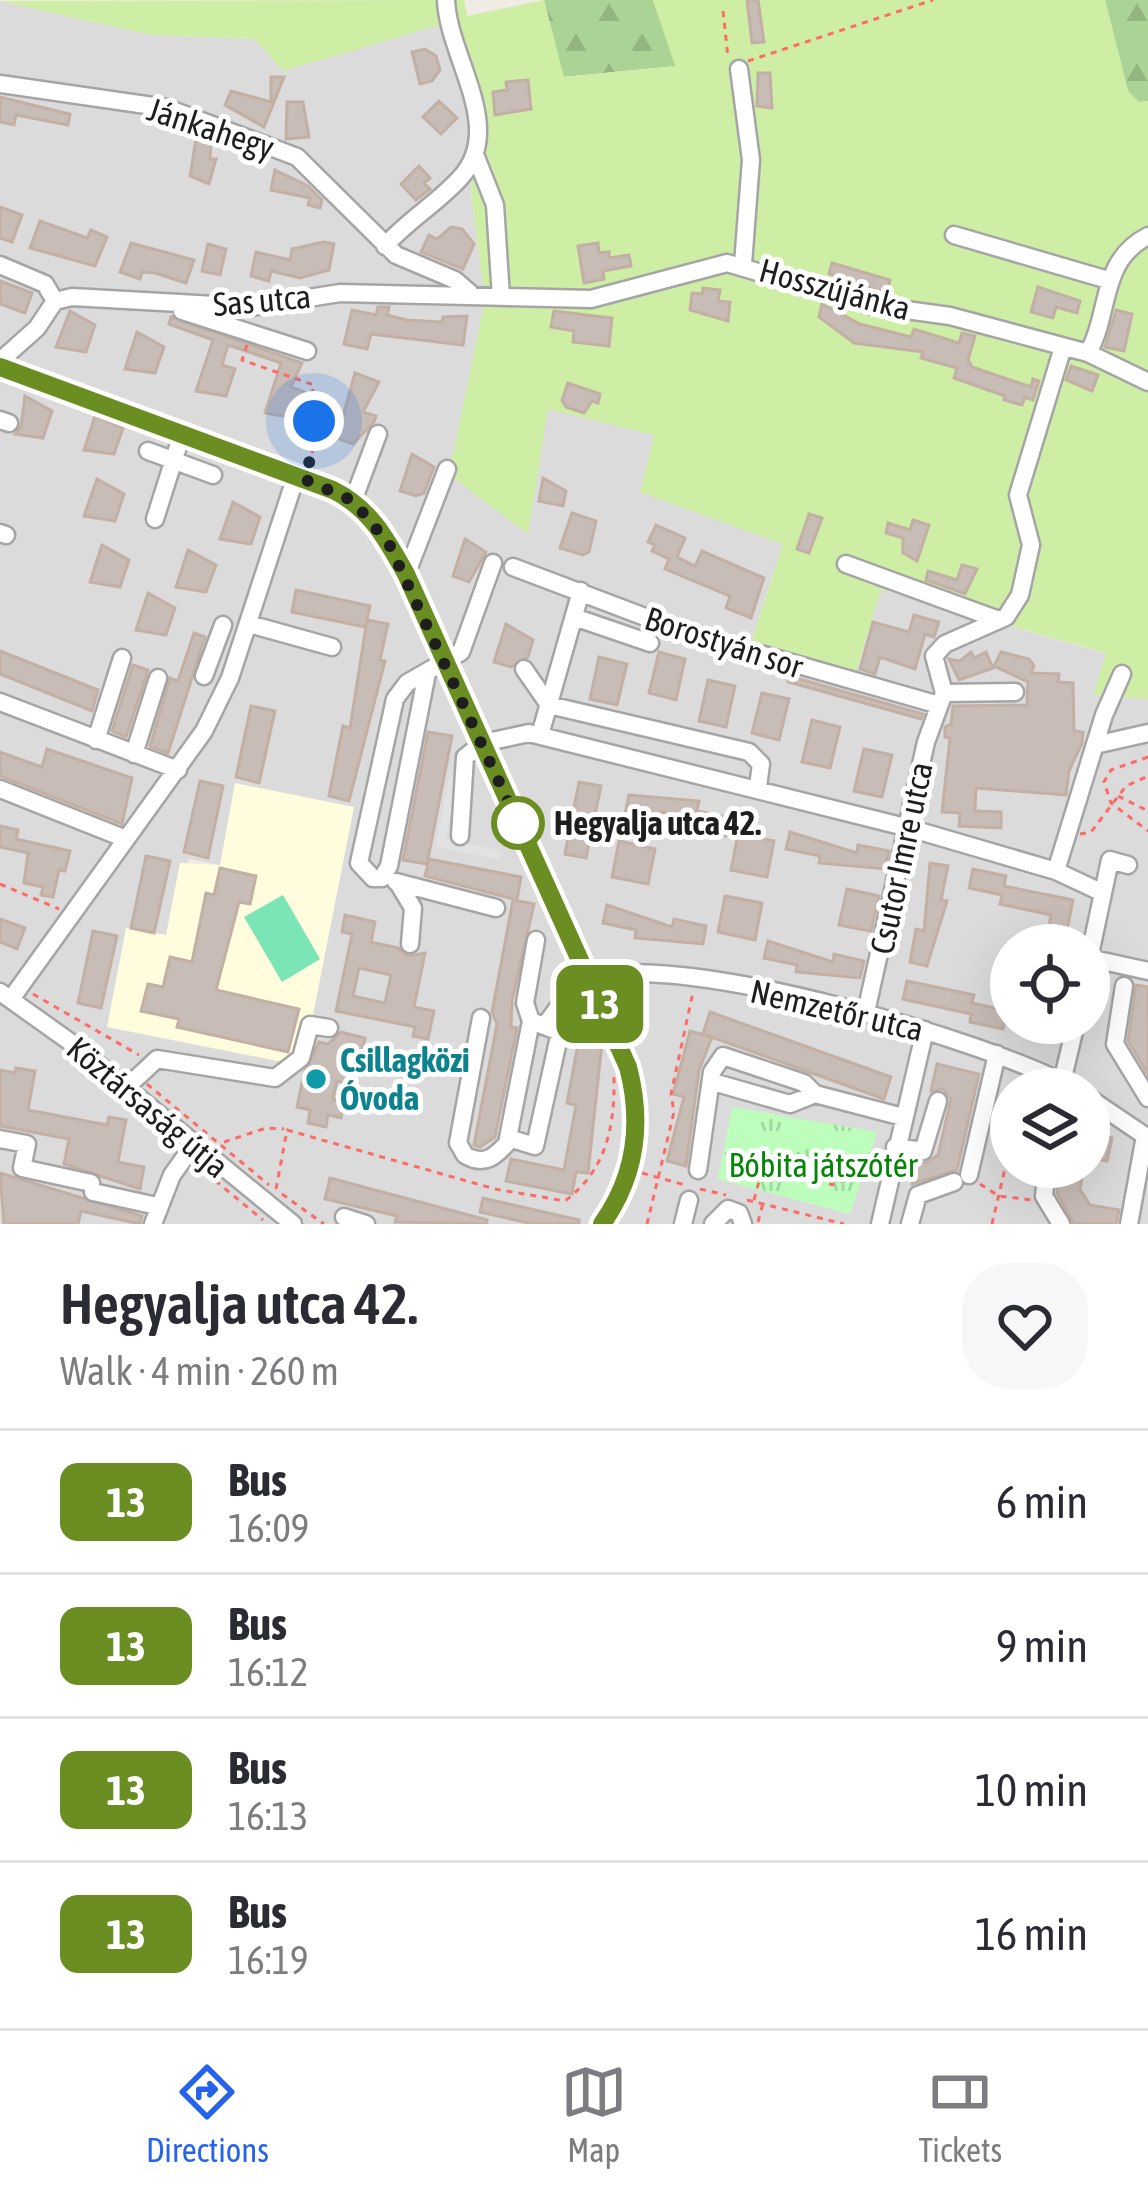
<!DOCTYPE html>
<meta charset="utf-8">
<style>
:root{--surface:#fff;--page:#f7f7f7;--text:#2b2b33;--muted:#7c7c81;--line:#e1e1e2;--accent:#2563eb}
body{margin:0;font-family:"Asap Condensed",sans-serif;background:var(--page);color:var(--text);height:100vh;display:flex;flex-direction:column;font-size:45px;white-space:nowrap}
*{box-sizing:border-box;margin:0}
p{font-size:39px;color:var(--muted)}
.icon{flex:none;width:66px;height:66px;fill:none;stroke:currentColor;stroke-width:2;stroke-linecap:round;stroke-linejoin:round}
.map{position:relative;height:1224px;overflow:hidden}
.details{display:flex;flex-direction:column;background:var(--surface);flex:1}
.details>*{flex:none}
.badge{padding:0 24px;border-radius:18px;font-size:42px;line-height:78px}
.buttons{position:absolute;left:990px;top:924px;display:grid;gap:24px}
.buttons a{display:grid;place-items:center;width:120px;height:120px;border-radius:50%;background:var(--surface);box-shadow:0 12px 48px #0002;font-size:60px}
.you{position:absolute;width:60px;height:60px;margin:-30px;border:9px solid #fff;border-radius:50%;background:#1a73e8;box-shadow:0 0 0 18px #1a73e833}
.map>.badge{position:absolute;translate:-50% -50%;box-shadow:0 0 0 6px #fff}
.round{display:grid;place-items:center;flex:none;width:126px;height:126px;border-radius:48px;background:var(--page)}
.headline{display:flex;align-items:center;justify-content:space-between;height:204px;padding:0 60px}
h1{font-size:57px;font-weight:600;line-height:90px}
ul{padding:0;list-style:none}
li{display:flex;align-items:center;gap:36px;height:144px;padding:0 60px;border-top:3px solid var(--line)}
li div{flex:1}
li b{display:block;font-size:45px}
li em{font-style:normal}
li .badge{min-width:132px;font-weight:700;text-align:center}
.menu{display:flex;justify-content:space-around;align-items:center;height:168px;border-top:3px solid var(--line);background:var(--surface);font-size:33px;color:var(--muted)}
.menu a{display:grid;justify-items:center;gap:6px}
.menu .current{color:var(--accent)}
.map>svg:first-child{display:block}
</style>
<div class="map">
<svg width="1148" height="1224" viewBox="0 0 1148 1224">
<defs>
<pattern id="forest-firs" width="22" height="20" patternUnits="userSpaceOnUse" patternTransform="scale(3)"><rect width="22" height="20" fill="#abd395"/><path d="M5 1l3.5 6h-7zM16 11l3.5 6h-7z" fill="#93b580"/></pattern>
<pattern id="park-tufts" width="24" height="20" patternUnits="userSpaceOnUse" patternTransform="scale(3)"><rect width="24" height="20" fill="#bdfebd"/><path d="M3 7l-1-3M5 7V3M7 7l1-3M15 17l-1-3M17 17v-4M19 17l1-3" fill="none" stroke="#a2d9a2"/></pattern>
</defs>
<rect width="100%" height="100%" fill="#f0ebe3"/>
<path fill="#dcdbdb" fill-rule="evenodd" d="M0,1l152,34 103,4 198,-19 22,102 -4,71 14,106 63,109 106,27 -13,57 142,52 -33,101 130,-56 227,65 -13,41 54,4v525h-1148zM189,859l31,6 -113,162 59,-91zM1011,945h78v78h-78zM1011,1089h78v78h-78z"/>
<path fill="#fffddd" d="M235,783l119,24 -51,259 -196,-39 19,-99 40,7 14,-72 40,2z"/>
<path fill="url(#forest-firs)" d="M544,0h109l23,66 -113,11z
M1105,0h43v101l-9,1 -11,-10z"/>
<path fill="url(#park-tufts)" d="M732,1107l145,25 -27,82 -132,-35z"/>
<path fill="#ceeea5" d="M464,0l3,16 77,-16 20,77 111,-11 -22,-66h452l23,91 11,11 9,-1v598l-55,-4 13,-42 -225,-64 -26,86 -105,-29 33,-102 -143,-52 14,-57 -106,-26 -20,125 -79,-59 36,-176 -14,-106 4,-71 -22,-101 -170,50 -28,-32 -103,-4 -152,-34z"/>
<path fill="#7be5b5" d="M283,895l37,64 -38,23 -38,-65z"/>
<path fill="#e2e2e2" d="M449,777l9,2 -12,60 56,12 -2,9 -65,-13z"/>
<path fill="#c8bcb6" stroke="#c3b0a4" stroke-width="3" fill-rule="evenodd" d="M747,0h11l6,42 -12,1z
M425,49l11,7 4,14 -8,11 -12,3 -8,-32z
M758,73h12l2,35 -15,-2z
M271,77h13l-20,50 -39,-22 6,-14 40,11z
M528,80l3,29 -36,6 -2,-23 14,-2 -1,-8z
M0,97l70,17 -2,11 -52,-10 -2,10 -14,-3z
M439,101l18,17 -16,16 -18,-17z
M287,102h16l6,35 -23,2z
M197,133l14,5 -1,21h6l-7,25 -19,-8z
M419,166l11,12 -6,5 6,6 -14,11 -15,-16z
M275,170l33,16 14,14 -2,8 -12,-3 2,-7 -39,-8z
M0,207l22,8 -10,27 -12,-4z
M40,221l47,17 4,-8 16,7 -12,29 -65,-18z
M451,227l11,2 12,15 -11,25 -42,-17 8,-17 8,4z
M323,242l11,2 -5,26 -29,8 -29,-7 -2,10 -18,-5 5,-24 34,8 2,-11z
M131,243l63,17 -8,23 -31,-10 -13,-1 -2,7 -20,-7z
M598,243l1,10 10,-1v6l20,-3 2,11 -28,5 1,8 -20,4 -6,-37z
M208,244l18,5 -6,26 -18,-4z
M832,263l58,17 -3,13 -58,-19z
M0,281l32,12 -7,20 -25,-9z
M1038,287l42,14 -3,12 -21,-6 -3,11 -22,-6z
M703,288l17,2 -2,11 12,1 -2,19 -38,-11 2,-17 10,1z
M822,304l38,20 51,13 3,-8 45,14 3,-10 13,3 -7,24 4,7 59,20 2,-8 6,2 -6,19 -8,-3 -3,8 -18,-5 1,-4 -51,-18 3,-10 -36,-10 2,-6 -69,-9 -35,-26z
M378,307h11l-2,8 20,5 35,2 1,-5 24,-1 -4,29 -92,-11 -4,15 -23,-5 8,-34 24,5z
M1116,310l16,4 -8,37 -19,-4z
M70,311l25,14 -9,27 -30,-5z
M554,311l58,7 -3,28 -36,-4 1,-11 -23,-4z
M171,317l131,46 -11,24 13,5 -9,26 -30,-5 16,-50 -53,-18 -6,20 13,4 -9,27 -30,-5 17,-51 -44,-16z
M137,332l27,15 -9,26 -30,-4z
M1071,366l27,9 -6,16 -26,-11z
M355,373l24,9 -16,30 13,4 -2,6 -21,22 -16,-6z
M568,383l32,11 -2,9 -6,-2 -8,12 -18,-6 -4,-7z
M25,396l27,15 -9,27 -28,-4 6,-8z
M95,416l28,12 -9,26 -30,-4z
M412,454l22,13 -10,26 -8,3 -16,-5z
M543,478l23,13 -3,15 -24,-5z
M97,479l27,15 -9,27 -31,-5z
M233,502l27,15 -9,27 -31,-5z
M572,513l24,8 -7,31 -6,3 -23,-7z
M809,514l13,4 -13,35 -12,-4z
M913,520l16,5 -12,36 -14,-8v-15l-17,-5 2,-10 22,7z
M656,525l29,13 -8,19 18,9 7,-15 62,27 -13,40 -25,-10 4,-12 -65,-27 4,-10 -17,-8 3,-6 -7,-3z
M465,539l21,13 -17,30 -16,-6z
M102,545l27,15 -9,27 -30,-5z
M188,550l28,15 -10,27 -30,-5z
M962,565l15,4 -12,25 -39,-14 2,-9 29,9z
M296,590l74,16 -5,21 -73,-15z
M148,593l27,15 -9,27 -30,-5z
M914,615l25,7 -5,15 -9,-3 -10,35 -35,-12 -5,17 -15,-5 13,-47 36,10z
M367,620l21,4 -8,36 5,1 -36,140 -20,-5 14,-70 7,2z
M506,624l27,16 -5,17 -17,10 -17,-5z
M194,633l11,4 -37,116 -18,-7 20,-68 8,3z
M0,651l98,39 -6,21 -92,-37z
M659,652l26,7 -9,41 -27,-7z
M971,652l3,6 12,-6 7,16 -34,12 -10,-21 11,2z
M1001,652l28,7 5,7 -3,7 28,1 -1,8 15,1 1,48 9,1 -1,11 -13,28 -3,24 -90,-7 -1,23 26,1v16l-42,-2 1,-13 -18,-1 8,-74 -5,-1v-10l6,-3 2,-18 74,-1 1,-23 -34,-16z
M599,657l28,7 -10,41 -27,-6z
M133,665l15,5 -22,67 -14,-6z
M789,676l134,38 -2,5 -133,-37z
M708,680l27,6 -9,41 -27,-6z
M762,693l27,6 -10,41 -27,-7z
M251,706l24,5 -16,72 -23,-6z
M812,720l28,7 -10,41 -28,-6z
M428,732l24,4 -25,128 -24,-4z
M47,749l85,29 -10,46 -122,-48v-24l42,15z
M864,749l28,6 -10,42 -28,-6z
M200,781l23,5 -15,72 -24,-6z
M579,782l22,4 -15,72 -21,-4z
M629,795l70,6 -4,18 -34,-7 -2,9 -34,-7z
M697,811l33,7 -4,18 -33,-7z
M0,826l18,4 -2,9 54,12 -5,20 -6,-1 -6,27 -12,-2 2,-8 -19,-4 4,-30 -28,-6z
M790,832l67,21 1,-8 31,6 -4,18 -66,-6 1,-7 -34,-7z
M738,834l36,7 -7,36 -36,-7z
M619,841l36,8 -7,35 -36,-7z
M146,856l24,5 -16,72 -23,-5z
M429,859l92,18 -4,23 -92,-24z
M930,863l18,3 -7,34 6,1 -20,65 -17,-4 6,-33 8,2z
M220,868l36,8 -6,28 -11,-2 -23,88 83,19 -11,43 -111,-25 2,-8 -38,-8 7,-27 15,3 7,-30 22,5 14,-69 8,2z
M973,869l33,7 -2,10 69,14 -9,45h-18l5,-30 -51,-11 2,-9 -33,-7z
M847,889l32,7 -8,35 -32,-6z
M725,896l37,7 -7,37 -37,-8z
M513,900l21,4 -22,97 -1,26 6,1 -22,109 -15,10 -6,-2 23,-121 -5,-12z
M607,905l65,22 2,-8 32,7 -3,18 -68,-6 1,-8 -33,-7z
M345,915l30,7 -4,20 27,6 10,8 17,-3 -11,54 20,4 -6,28 -15,-3 2,-9 -79,-16 16,-77 -10,-2zM359,968l32,7 -6,28 -32,-7z
M0,919l25,9 -8,21 -17,-7z
M93,931l24,5 -16,72 -23,-5z
M768,941l65,21 1,-8 30,7 -4,17 -64,-6 1,-7 -33,-7z
M907,981l67,14 -2,8 35,8 -4,18 -33,-7 1,-8 -68,-15z
M1136,985l12,2v87l-20,-33z
M710,1012l181,65 -7,22 -181,-65z
M690,1031l22,6 -13,33 -13,96 -19,-5 17,-64 -11,-3z
M341,1032l24,6 -3,15 12,3 -4,19 -13,-3 -2,13 -18,-4 -4,18 11,2 -3,17 -13,-3 -2,12 -18,-4 2,-13 -13,-3 7,-34 15,-31 9,2z
M579,1039l23,4 -14,130 -12,-1 -4,22 -66,-13 5,-22 53,11 12,-65 -9,-2z
M937,1064l42,10 -22,96 -45,14 2,-21h12l12,-8 13,-56 -8,-10 -12,2z
M16,1068l19,3 -7,39 79,15 2,-8 17,3 -8,42 26,5 -4,22 -76,-25 5,-25 -69,-13v-56l15,3z
M1089,1133l23,5 -5,23 -18,-3z
M1060,1167h24l-4,22 10,16 29,5 -3,14h-42l-17,-31z
M0,1173l142,43 -2,8 -59,-13 -3,13h-74z
M330,1178l157,42v4l-92,-2 2,-6 -72,-17z
M483,1198l96,22v4h-46l-53,-12z"/>
<g fill="none" stroke-linecap="round" stroke-linejoin="round">
<defs>
<path id="minor" d="M739,69l12,91 -8,104
M0,84l167,24 130,49 99,98 59,25 15,13
M476,157l19,48 6,92
M954,235l154,45
M385,246c23,-26 54,-44 76,-69 45,-50 -13,-120 -15,-177
M0,265l45,19 10,17
M182,311l125,40
M1088,353c23,-41 11,-92 60,-117
M0,361l37,-33 18,-27 17,-4 179,10 89,-14 251,6 136,-36 143,42 80,11 138,37 60,29
M0,367l333,123c37,18 54,50 73,85l222,492c15,57 8,109 -26,157
M0,420l9,3
M148,451l65,24
M353,501l25,-67
M155,519l27,-85
M0,533l6,2
M846,564l153,56
M513,567l177,67 249,71
M406,575l41,-106
M574,617l76,26
M249,624l83,23
M524,669l25,36 200,47 12,12 -3,23
M427,673l-38,193 -7,12h-9l-14,-15 36,-164 12,-16 54,-31 32,-89
M204,676l19,-51
M944,693l71,-1
M0,702l178,68
M540,735l41,-144
M96,740l26,-82
M1095,745l53,-12
M134,754l24,-76
M0,789l126,50
M460,836l5,-79 18,-14 46,-10 380,95 147,43 47,22
M1056,871l48,-156 18,-41
M396,882l100,26
M398,883l15,25 -3,36
M1089,958l59,13
M1089,959l21,-99 18,5
M1124,986l-9,58 33,54
M0,992l73,52 220,180
M11,999l193,-268 26,-53 66,-202
M866,1012l60,-270 18,-49 -10,-37 11,-12 61,-27 14,-22 11,-50 -13,-50 45,-148
M481,1018l-23,125 7,12c20,12 31,1 45,-15
M531,1021l29,11 -25,114 -27,-8z
M531,1021l-6,-18 11,-63
M546,1024c12,-16 25,-38 44,-45 87,-30 403,63 485,110
M713,1082l77,22 25,-10
M1062,1082l14,-59
M127,1087l30,-28 118,19 26,-20 9,-33 19,3
M1089,1098l59,40
M0,1139l27,5 -5,24 69,15
M895,1147l28,4 15,-50
M1047,1167l-3,29 17,28
M698,1170l14,-98 11,-16 81,27 11,11 88,23
M969,1175l28,-121
M93,1192l64,14
M344,1217l22,7
M153,1224l19,-49 23,-32
M683,1224l6,-24
M713,1224l15,-15 11,4 4,11
M880,1224l45,-194
M910,1224l8,-29 36,-13
M1129,1224l16,-88"/>
</defs>
<use href="#minor" stroke="#a5a5a5" stroke-width="21"/>
<path stroke="#ff6a65" stroke-width="3" stroke-dasharray="6 6" stroke-linecap="butt" d="M723,11l5,46
M748,61l185,-61
M247,345l-5,15 72,25 -3,13 7,36 -10,32
M1148,757l-37,13 -7,12 7,21 37,28
M1118,796l30,15
M1080,834l11,-2 35,-46 22,-10
M0,884l59,25
M33,994l106,61
M147,1084l122,101
M224,1142l42,-14 18,1
M206,1173l57,47
M642,1173l43,12
M980,1184l19,12 33,4
M276,1189l11,-59 208,59 70,12c41,-31 50,-74 49,-124
M700,1189l26,6
M282,1194l42,30
M747,1200l97,24
M754,1200l7,-26 17,-15 17,1 37,25 25,-11 17,4
M758,1222l5,-19
M647,1224l27,-112 -3,-18 22,-102
M992,1224l19,-81"/>
<use href="#minor" stroke="#fff" stroke-width="16"/>
</g>
<g fill="none" stroke-linecap="round" stroke-linejoin="round">
<defs>
<path id="line" d="M0,367l333,123c37,18 54,50 73,84l222,493c15,57 8,109 -26,157"/>
</defs>
<use href="#line" stroke="#fff" stroke-width="27"/>
<use href="#line" stroke="#6b8e23" stroke-width="18"/>
<path stroke="#1e1e1e" stroke-width="12" stroke-dasharray="0 21.6" d="M314,421l4,13 -14,45 49,22 36,43 129,279"/>
</g>
<circle fill="#fff" stroke="#6b8e23" stroke-width="6" cx="518" cy="823" r="24"/>
<circle fill="#0f9aa8" stroke="#fff" stroke-width="4.5" cx="316" cy="1079" r="12"/>
<g text-anchor="middle" dominant-baseline="central" stroke-width="10" stroke-linejoin="round" paint-order="stroke">
<g font-size="33" fill="#1e1e1e" stroke="#fff">
<text transform="translate(211 128) rotate(18)">Jánkahegy</text>
<text transform="translate(835 289) rotate(15)">Hosszújánka</text>
<text transform="translate(262 300) rotate(-5)">Sas utca</text>
<text transform="translate(724 642) rotate(18)">Borostyán sor</text>
<text transform="translate(901 858) rotate(-78)">Csutor Imre utca</text>
<text transform="translate(837 1010) rotate(13)">Nemzetőr utca</text>
<text transform="translate(148 1107) rotate(40)">Köztársaság útja</text>
</g>
<g font-size="33" font-weight="bold" fill="#1e1e1e" stroke="#fff" text-anchor="start">
<text x="554" y="823">Hegyalja utca 42.</text>
</g>
<g font-size="33" font-weight="bold" fill="#0d838f" stroke="#fff" text-anchor="start">
<text x="340" y="1060">Csillagközi<tspan x="340" dy="38">Óvoda</tspan></text>
</g>
<g font-size="33" fill="#038505" stroke="#fff">
<text x="823" y="1165">Bóbita játszótér</text>
</g>
</g>
</svg>
<div class="buttons">
<a><svg class="icon" aria-label="locate" viewBox="0 0 24 24"><circle cx="12" cy="12" r="6"/><path d="M12 2v4M12 18v4M2 12h4M18 12h4"/></svg></a>
<a><svg class="icon" aria-label="layers" viewBox="0 0 24 24"><path d="M12 4l9 5-9 5-9-5zM3 14l9 5 9-5"/></svg></a>
</div>
<div class="you" style="left:314px;top:421px"></div>
<b class="badge" style="left:600px;top:1004px;background:#6b8e23;color:#fff">13</b>
</div>
<section class="details">
<div class="headline"><div><h1>Hegyalja utca 42.</h1><p>Walk · 4 min · 260 m</p></div><a class="round"><svg class="icon" aria-label="heart" viewBox="0 0 24 24"><path d="M12 20l-8-8c-3-5 5-10 8-4 3-6 11-1 8 4z"/></svg></a></div>
<ul>
<li><span class="badge" style="background:#6b8e23;color:#fff">13</span><div><b>Bus</b><p>16:09</p></div><em>6 min</em></li>
<li><span class="badge" style="background:#6b8e23;color:#fff">13</span><div><b>Bus</b><p>16:12</p></div><em>9 min</em></li>
<li><span class="badge" style="background:#6b8e23;color:#fff">13</span><div><b>Bus</b><p>16:13</p></div><em>10 min</em></li>
<li><span class="badge" style="background:#6b8e23;color:#fff">13</span><div><b>Bus</b><p>16:19</p></div><em>16 min</em></li>
</ul>
</section>
<nav class="menu">
<a class="current"><svg class="icon" aria-label="directions" viewBox="0 0 24 24"><path d="M12 3l9 9-9 9-9-9zM9 14v-3h6M13 9l2 2-2 2"/></svg>Directions</a>
<a><svg class="icon" aria-label="map" viewBox="0 0 24 24"><path d="M3 6l6-2 6 2 6-2v14l-6 2-6-2-6 2zM9 4v14M15 6v14"/></svg>Map</a>
<a><svg class="icon" aria-label="tickets" viewBox="0 0 24 24"><path d="M3 7h18v10H3zM15 7v10"/></svg>Tickets</a>
</nav>
